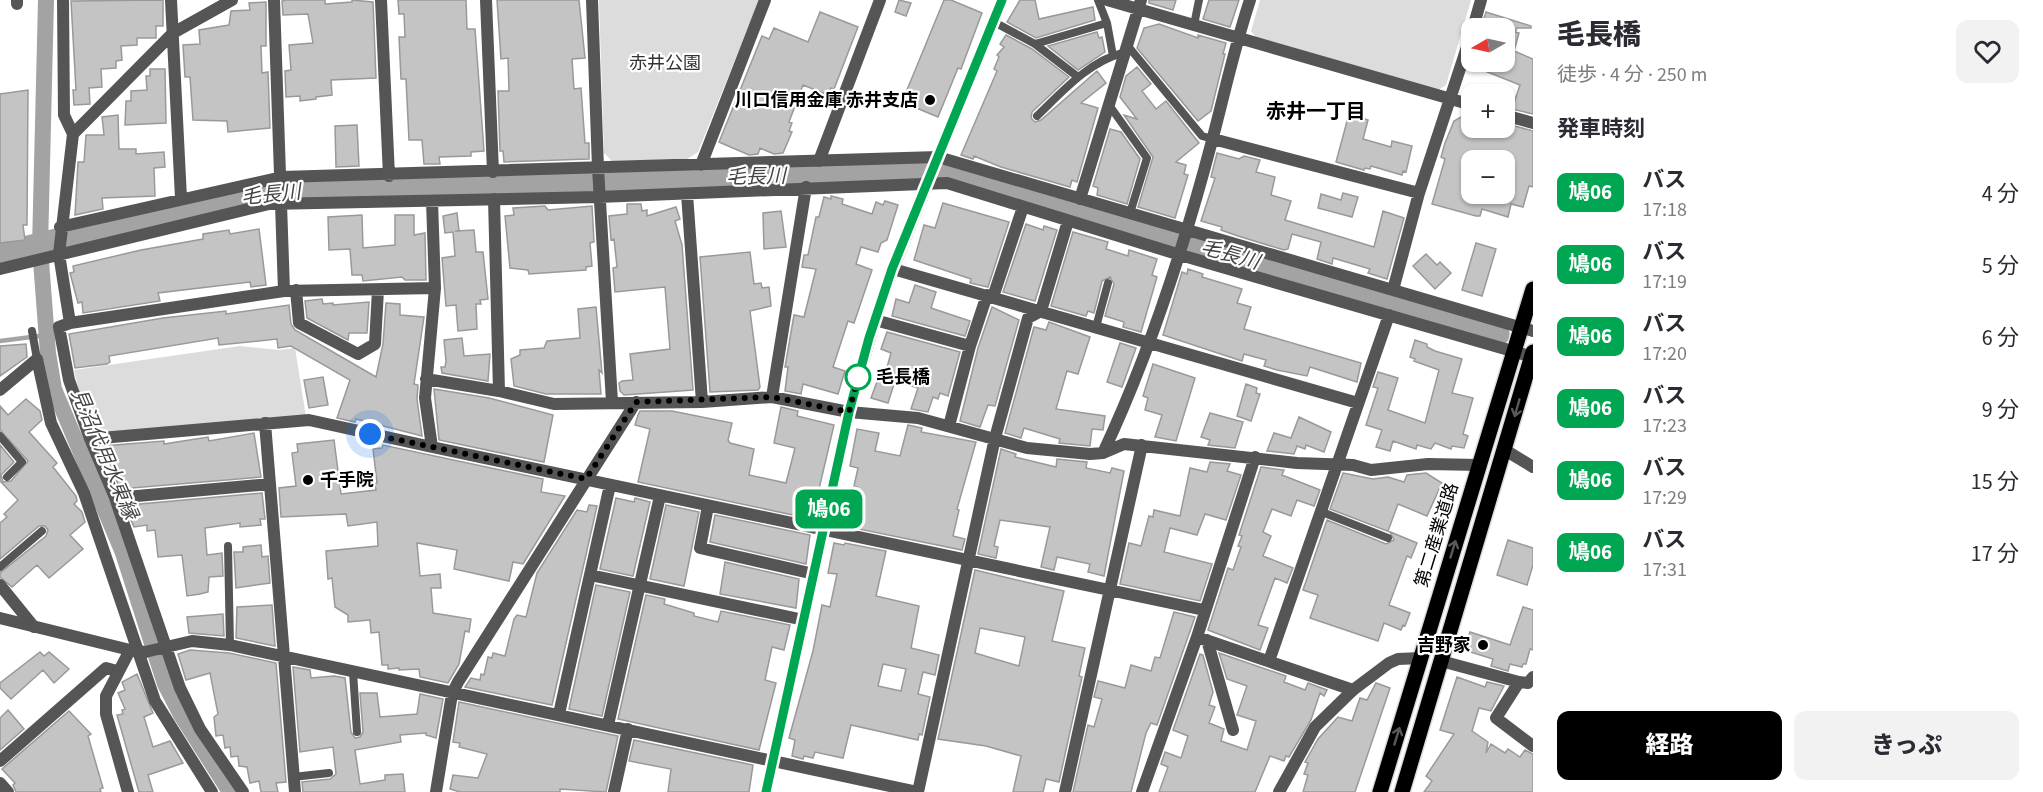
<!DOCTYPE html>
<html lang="ja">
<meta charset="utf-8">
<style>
:root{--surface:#fff;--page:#f2f2f3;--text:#2b2b33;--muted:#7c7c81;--accent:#000}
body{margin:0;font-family:"Source Sans 3","Noto Sans JP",sans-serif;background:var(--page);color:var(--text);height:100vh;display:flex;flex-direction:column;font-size:22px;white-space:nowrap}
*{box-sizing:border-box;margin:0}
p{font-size:20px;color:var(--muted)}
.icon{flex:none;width:33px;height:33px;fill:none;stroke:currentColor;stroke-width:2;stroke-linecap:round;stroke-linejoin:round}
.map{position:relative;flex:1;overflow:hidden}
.side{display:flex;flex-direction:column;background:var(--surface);width:510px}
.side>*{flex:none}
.badge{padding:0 12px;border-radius:9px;font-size:21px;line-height:39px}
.needle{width:39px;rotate:261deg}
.fabs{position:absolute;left:1461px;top:18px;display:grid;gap:12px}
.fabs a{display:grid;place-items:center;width:54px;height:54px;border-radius:12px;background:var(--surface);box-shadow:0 2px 4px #0004;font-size:30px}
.you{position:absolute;width:30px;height:30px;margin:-15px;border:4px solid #fff;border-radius:50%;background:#1a73e8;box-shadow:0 0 0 9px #1a73e833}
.map>.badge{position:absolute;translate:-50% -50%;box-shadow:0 0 0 3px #fff}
h2{padding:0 24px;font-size:22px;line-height:54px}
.round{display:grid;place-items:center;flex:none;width:63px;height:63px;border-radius:12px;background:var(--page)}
.head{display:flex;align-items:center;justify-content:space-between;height:102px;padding:0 24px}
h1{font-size:28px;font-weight:800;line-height:45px}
.primary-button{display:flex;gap:12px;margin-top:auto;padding:12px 24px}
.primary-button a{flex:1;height:69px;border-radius:12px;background:var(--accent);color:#fff;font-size:24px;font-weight:800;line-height:69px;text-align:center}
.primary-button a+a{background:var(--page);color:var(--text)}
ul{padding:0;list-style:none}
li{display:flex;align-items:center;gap:18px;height:72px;padding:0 24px}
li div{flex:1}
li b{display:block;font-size:22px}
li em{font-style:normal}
li .badge{min-width:66px;font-weight:700;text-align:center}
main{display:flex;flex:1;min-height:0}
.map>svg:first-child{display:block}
</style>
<main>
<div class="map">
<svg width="1533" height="792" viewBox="0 0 1533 792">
<rect width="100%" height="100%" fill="#fff"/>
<path fill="#dcdcdc" d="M599,0h160l-61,152 -11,7 -75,2 -8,-8z
M1260,0h211l-25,85 -9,6 -181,-54 -5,-6z
M240,346l39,4 16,-2 11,69 -210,16 -15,-33 -7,-30z"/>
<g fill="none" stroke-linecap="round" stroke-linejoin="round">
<path stroke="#a3a3a3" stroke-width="4.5" d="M0,341l47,-6"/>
<path stroke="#a3a3a3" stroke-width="16" d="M46,0l-6,248 8,105 6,36 69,164 42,131 16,31 49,77"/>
<path stroke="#a3a3a3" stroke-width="27" d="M0,256l223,-55 125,-14 603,-14 545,161"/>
</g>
<path fill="#c4c4c4" stroke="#999" stroke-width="1.5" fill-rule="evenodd" d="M163,0v26h-7v12h-19v7l-16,1 1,14 -6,1v7l-15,1 1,18 -13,1 1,16 -16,1 -1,-15h3l-5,-89z
M286,0h39v4l27,-2v-2l21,2 3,76 -45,2 1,15 -16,2v2l-16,2v-5l-14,1 -1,-26 6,-1 -2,-25 24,-2 -5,-29 -25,1 -1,-14z
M398,0h68l1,29h8l9,122 -13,1v4l-32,1 1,7h-16l-2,-24h-13l-3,-61h-5l-2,-42h6l-1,-23h-5z
M497,0h82l6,58 -13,1 2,30 7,-1 4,55h4v16l-85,3 -1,-11h-3l-2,-60h11l-1,-33 -7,1z
M899,0l12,3 -5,13 -11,-4z
M944,0h7l31,13 -21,56 -3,-1 -20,49 -36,-15z
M1020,0h15l4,19 54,-12 2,13 -59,18 -29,-16z
M1149,0h27l-3,10 -24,-7z
M1209,0h30l-9,27 -27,-8z
M266,2v44h-5l1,27 6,-1 2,56 -42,4 -1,-11 -34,-1 -3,-43h-5l-2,-32 17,-1 -1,-14 30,-5 2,-14 19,-1 -1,-7z
M820,12l38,15 -24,62 -3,-1 -3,7 -25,-10 -14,37 3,1 -3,8 3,1 -9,21 -9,1 -14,-6 -2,6 -9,1 -30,-13 43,-106 7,3 5,-11 34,14z
M1486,12l45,14v2h-14l-2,4 4,1 -5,18 19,8v55l-21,-5 8,-24 -50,-20 1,-3h33v-34h-23z
M1159,24l39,14v-3l28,8 -3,11h2l-14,57 -13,10 -61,-73 7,-20z
M1097,32l2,6 3,-1 3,15 -27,18 -30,-24z
M1006,35l26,14 37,28 -37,35 -1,6 4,4 6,-2 56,-49 9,12 -25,20 17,5 -21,74 -5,-2 -2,7 -69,-20 -27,-11 -1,3 -12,-4 36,-84 -3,-2 5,-12 -2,-2 7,-8 -4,-3z
M1137,67l14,17 -9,7 14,18 10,-8 33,42 -23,19 10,3 -2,9 4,1 -13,43 -37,-11 15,-50 -29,-42 13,4 -17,-22 6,-21z
M150,69h15l1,54 -41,2 1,-24h5v-10l16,-1 -1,-14h4z
M28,90l-1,135h-4l2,15 -25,3v-149z
M1349,114l19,6 -5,19 28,8 1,-6 20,5 -6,26 -3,-1 -1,4 -31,-9 -1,3 -5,-1 -1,2 -28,-8z
M118,115l1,34h17v5l28,-2 1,15 -11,1 1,28 -53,2 1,11 -28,6 3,-53h6l2,-27h18l-2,-18z
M1461,117l11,3v8h22l11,3 2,-7 26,7v56l-4,-1 -6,21 -12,-3 -3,13 -26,-8 -2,7h-4l-44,-12 13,-45 -4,-2 4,-14 9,-22zM1472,160h32v34h-32z
M357,125l2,41 -23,1 -1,-41z
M1110,129l11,3 19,27 -13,45 -30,-9 1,-7 -5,-2z
M1217,153l22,6 5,-3 16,4 -4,12 19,5 -4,18 20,6 -6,19 89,27 9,-36 21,7 -17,61 -19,-6 2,-4 -37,-11 -1,6 -15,-5 4,-17 -29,-8 -4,15 -4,1 -46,-14 -17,-6 1,-3 -21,-6 14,-43 -4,-1z
M1343,193l15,4 -6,20 -34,-9 3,-14 20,6z
M831,196l12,3 -1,5 30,10 4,-12 7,3 2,-4 13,4 -11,35 -6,3 -3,9 -17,-5 -5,17 16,6 -18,53 -6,-2 -15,46 12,4 -7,23 -35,-10 -2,10 -16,-3 3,-24h-3l9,-52 10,2 12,-48 -14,-2 2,-12h4l8,-38h3l5,-20 7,2z
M943,203l66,19 -21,65 -18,-4 1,-4 -57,-19 10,-35 11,3z
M627,204h14l1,7 5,-1v6l29,-9 4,12 -5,2 7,24 11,145 -69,5 -4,-4 -1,-8 3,-2 11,-1 -3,-26 40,-5 -5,-62 -50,5 -2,-24 4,-1 -3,-28 -3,1 -2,-24 18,-2z
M545,206l3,4 44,-4 2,36 -4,1 2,23 -6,1v3l-57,4 -1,-4 -18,-2 -5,-52 9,-1 -1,-7z
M781,211l5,36 -22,2 -1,-36z
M457,213l2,18h-4l19,-1 2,22h7l5,47 -8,1 1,4h-5l1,25 -19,2 -2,-26 -10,1 -4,-48 13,-2 -2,-24 -8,1 -2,-17z
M362,215l1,33 32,-3v-30h19v20l11,-2 1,47h-21l-3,-3 -39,4 -1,-6h-10l-2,-26 -21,1 -1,-33z
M1026,224l17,6 1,-4 13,4 -22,71 -32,-9z
M259,229l7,56 -15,2 -1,-5 -92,11 2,8 -77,12 -1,-11 -4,1 -8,-30 4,-1 -1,-6 68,-16 62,-11v-5l26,-4 1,4z
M1073,232l35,10 -2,7 22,7 1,-6 28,9 -5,16 5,2 -16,55 -18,-5 1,-5 -19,-6 9,-32 -4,-7 -8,4 -8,32 -6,-2 -2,5 -35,-10z
M1476,243l20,6 -14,47 -20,-6z
M750,252l4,32 7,-1 1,5 7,-1 2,19 -21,5 10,76 -2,3 -48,2 -10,-135z
M1426,254l11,11 3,-3 11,11 -16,16 -22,-23z
M1188,269l15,5 -1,3 40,12 -5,14 14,4 -7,22 117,34 -4,19 -47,-15 -3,9 -30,-6 -13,-4 2,-6 -22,-6 -2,7 -79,-26 19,-63 5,2z
M915,285l21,7 -5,16 39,13 -5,15 -73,-20 4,-17 13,4z
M322,299l1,5 10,-1v2l36,-3 -2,31h-18l-1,7 -41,-22 -2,-17z
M386,303l14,1v11l24,2 -10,67 4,1 -1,14 5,37 -66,-17 -1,3 -18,-4 13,-38 -59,-34 -13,2 -1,-9 -58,6 -1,-7 -109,18 1,6 -3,2 -32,4 -6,-34 94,-16 63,-7v3l63,-9 2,19 4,6 81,47 7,-33z
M596,307l6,66 -3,-3 2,24h-55l-32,-8 -3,-27 9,-4v-5l24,-2 3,-7 33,-3 -2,-29z
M992,307l27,13 -24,86 -7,-1 -8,22 -20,-6 18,-73z
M1049,322l41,15 -12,37 -11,-3 -11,38 49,7 -2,14 -11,-1 -2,17 -31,-3 1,-4 -36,-11 -3,10 -16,-5 29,-106 12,3z
M887,332l73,20 -12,44 -8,-3 -2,6 -5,-2 -5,15 -17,-3 7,-21 -34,-10 7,-25 -10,-4z
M462,338l2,18 26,-2 -2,27 -46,-8 -1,-6h4l1,-6 -2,-21z
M1415,340l12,4v3l8,4 27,8 -10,34 21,5 -10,36 5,2 -4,12 -12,-2 -1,3 -16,-6 -4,6 -14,-4 -1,4 -23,-8 -3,10 -14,-4 6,-17 -16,-5 12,-37 -5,-1 5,-15 20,6 -10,32 37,13 14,-53 -25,-9 1,-2 -5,-2z
M1120,343l16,5 -14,39 -15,-5z
M26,344l1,13 -27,19v-30z
M1153,364l42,14 -19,63 -21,-4 7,-22 -17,-5 3,-12 -5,-2z
M323,377l5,28 -19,3 -5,-28z
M878,379l16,5 -6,19 -17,-5z
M1246,384l11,4 -1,5 4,1 -9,27 -14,-5z
M434,389l55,9 64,17 -9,47 -105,-22z
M26,399l14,12 2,9 -13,12 28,31 -4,4 23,29 1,5 -3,3 8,8 3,10 -15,13 13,14 -34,29 -12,-13 -25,22 -12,-10v-4l46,-37 2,-6 -3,-4h-6l-39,33v-36l7,-6 -3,-3 14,-14 -18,-19v-36l14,17 -13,13 2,7 8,-1 17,-20 -28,-31v-24l8,9z
M781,407l17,4 -1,5 37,9 -22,94 -174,-37 12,-53 -15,-4 3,-10 2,-4h32l60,12 -4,17 2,3 24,6 -5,26 37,8 9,-35 -21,-5z
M1210,413l33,9 -8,26 -27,-3 2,-5 -9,-3z
M1299,417l32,15 -7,20 -18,-7 -1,4 -8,-3 -3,8 -27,-3 7,-18 17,5z
M908,425l14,3 -1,4 55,10 -19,67 2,1 -6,26 12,3 -3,11 -113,-23 8,-40 -3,-1 4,-18 -8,-2 7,-37 22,4 -4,18 25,5z
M254,433l7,44 -141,12 -17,-43 61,-5v3l44,-7 1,4z
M334,440l7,54 35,-4 -1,-6 2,-1 -4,-34 9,-1 1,-3 160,34 -2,13 24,4 -42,68 -10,-2 -4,19 -55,-12 3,-19 -40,-7 3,33 20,-2 1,14h-10l2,25 38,6 -2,13 -4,-1 -6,33 -11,19 -28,-6 -1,-8 -20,1v-2l-11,1v-4h-6l-3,-33 -8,1 -1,-13 -22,2v-7l-13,-8 -3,-29 -4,1 -2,-28 52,-5 -1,-24 -29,4 -2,-12 -65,3 -2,-29 17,-2 -4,-33 6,-1 -1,-8z
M1001,449l15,5 -1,3 41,10 1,-8 30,3 -1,6 24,5 2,-5 12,3 -20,105 -16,-4 2,-8 -33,-7 -3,13 -13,-3 9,-40 -50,-7 -6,26 4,1 -2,11 -18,-4z
M1210,462l20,2 -3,7 14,4 -15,45 -21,-6 -8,21 -27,-7 -6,24 48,12 -12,37 -80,-17 9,-41 12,3 8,-30 4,1 1,-7 26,6 10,-48 17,4z
M1261,467l23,3 -2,5 38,15 -6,16 -17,-6 -6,16 -19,-7 -9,23 8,4 -8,20 30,12 -6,15 -12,-5 -17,47 10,3 -8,22 -52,-20 20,-62 5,2 8,-23 -3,-1 4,-10 -3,-1z
M1343,473l30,6 15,-2 16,5 3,-7 19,-2 16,10 -15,33 -29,-12 -10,27 29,12 -6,15 -4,-2 -18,49 21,8 -5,13 -2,-1 -2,5 -17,-7 -6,18 -68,-23 8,-23 -15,-5 24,-70 59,24 8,-4 -4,-8 -60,-23z
M262,493l3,26h-5l1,6 -21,2v-4l-35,5 2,27 15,-2 1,23 -14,1 -1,15 -8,2 -13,2 -5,-41 -24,2 -3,-27 -8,1v-6l-13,2 -5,-12v-10z
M616,498l18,4 1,-4 15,4 -17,74 -33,-7z
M589,505l8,1 -45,199 -87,-18 6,-9 9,2 1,-6 3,1 4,-18 4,1 1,-5 12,3 9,-37 3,-4 9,2 11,-44 40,-63 10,2z
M666,505l33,7 -15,74 -34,-7z
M715,515l95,20 -4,29 -96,-22z
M1508,540l25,8v17l-6,20 -30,-10z
M834,543l10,2 1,-2 41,8 -10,45 43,10 -8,42 28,7 -4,20 -12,-3 -5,22 12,3 -8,38 -3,-1 -1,6 -67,-15 -8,33 -28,-6 -2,6 -9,-2 -1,3 -11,-3 3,-16 -6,-2 24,-87 9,-46 8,2 7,-33 -9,-1zM883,664l23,5 -5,22 -23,-5z
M261,545l1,12 6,-1 2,27 -34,5 -2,-36h9v-5z
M725,562l74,17 -3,29 -76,-14z
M975,570l89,21 -12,50 33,7 -6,28 3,1 -23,105 -13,-3 -3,13h-30l8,-36 -35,-10 -48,-7zM980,628l45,9 -6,29 -44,-13z
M596,585l34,7 -28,124 -33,-7z
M646,595l19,4 -1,5 30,9v3l24,6 3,-11 69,14 -6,25 -12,-3 -7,33 11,3 -17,67 -141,-31z
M272,605l3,41 -39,-8 1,-31z
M1523,607l10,3v40l-3,-1 -4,15h-3l-1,3 -12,-3 -2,7 -17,-5 2,-7 -29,-9 6,-18 40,13z
M1174,612l21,5 -38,108 -6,-2 -5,10 -15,59h-58l15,-67 6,2 8,-28 -8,-2 4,-16 27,7 6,-23 20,6 4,-14 5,1z
M223,614l1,22 -35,-3 -2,-16z
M190,650l39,3 47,10 10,119 -10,1 2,9h-17l-2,-11 -9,2 -3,-16 -8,-1 -1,-10 -7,1 -1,-10 -5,1 -2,-13 -7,1 -2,-19 4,-3 -8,-41 -24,7 -8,-26z
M40,652l4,4 5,-4 20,17 -15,14 -11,-13 -32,29 -11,-11v-5z
M1219,653l67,23 -2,6 21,8 3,-7 19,7 -3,6 -4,-3 -9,27 -22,37 -3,-1 -2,5 -14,-5 -15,36h-96l9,-25 -7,-3 4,-12 16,6 7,-22 -15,-6 27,-76 3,1 10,37 -4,13 6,2 -6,16 15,6 -3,12 26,9 9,-29 -19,-6 10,-29 -20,-7z
M293,667l17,3 1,8 23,-2 11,2 6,54 4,6 5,-1 3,-5 -3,-39h17l3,24 37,-3 3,-20 23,5 -7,39 -10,-3v-2l-26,2 1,7 -46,8 5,34 25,-4v-5l18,-1 2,18h-102l-1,-10 28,-3 6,-5 -3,-27 -33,5z
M137,674l16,39 -9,4 9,30 17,-6 13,22 -35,12 5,17h-14l-22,-77 6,-1 -1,-4 3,-1 -7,-16 7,-3 -3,-8z
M1457,677l28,10 2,-5 17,4 -13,25 -12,-3 -7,23 16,11 -2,11 5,-9 14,9 3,-4 12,8 5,-7 8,4v38h-109l8,-11 -6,-5 28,-42 -14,-4z
M1376,683l14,5 -35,104h-52l5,-17 -4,-1 4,-11 -3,-1 13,-23 20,-22 14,4 8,-23 7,2z
M459,702l159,34 -12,56 -46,-3v3h-100l-10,-3 3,-14 25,3 9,-24 -28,-7 1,-4 -7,-1z
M8,710l16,19 -24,21v-32z
M69,711l22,23 -3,2 15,52 -3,1 1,3h-85l-3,-7 2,-2 -13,-14z
M634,740l119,25 -4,27h-81l3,-23 -42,-8z"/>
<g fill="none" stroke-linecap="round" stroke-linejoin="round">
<defs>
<path id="primary" d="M1380,792l153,-503
M1402,792l131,-440"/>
</defs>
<use href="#primary" stroke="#dbdbdb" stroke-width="18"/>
<path stroke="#555" stroke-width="8" d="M1098,0l9,23 6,33
M994,22l41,22 43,33
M1194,25l5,-25
M1035,44l72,-21
M1127,45l75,91 11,3
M1109,105l38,53 -17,55
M1037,116c24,-23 52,-55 86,-63
M1096,327l12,-44
M32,331l5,28
M0,436l22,26 -15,15
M1322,512l66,26
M228,546l2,99
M0,567l42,-36
M353,672l4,60
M293,777l36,-4"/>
<path stroke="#555" stroke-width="12" d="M63,0l1,115 9,19
M171,0l10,198
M274,0l10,291
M381,0l8,176
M486,0l7,172
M592,0l6,168 14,234
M1107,0l365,105
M17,4v-4
M1473,28l8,-28
M1504,115l29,8
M1213,139l206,54
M819,161l61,-161
M701,165l64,-165
M687,194l15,208
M494,199l5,192
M1080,199l61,-199
M432,201l3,87 -10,110 7,49 772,163
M60,227l222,-50 656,-20 595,174
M0,269l269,-65 330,-7 348,-14 230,71 356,103
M893,269l465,134
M296,290l3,33 59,31 17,-10 3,-54
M1393,290l26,-97 53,-161
M993,297l30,-90
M875,320l95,26
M70,323l-11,-69 14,-120 100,-101 59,-33
M426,379l73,12 55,13 148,-2 70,-5 77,15 69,6 109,30 63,6 13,-1 21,-9 173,19 56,2 18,5 57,-6 51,1
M0,390l37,-31 14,64 33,70 71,208 57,91
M772,397l34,-210
M265,423l30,369
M949,426l21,-80 17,-51
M90,439l219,-19 123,27
M1505,450l28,17
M1103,453c47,-100 82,-209 110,-316 12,-46 22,-92 37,-137
M115,498l155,-14
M708,506l-8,42 114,26
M590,575l214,45
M0,585l34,42
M1197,637l156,53
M1207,640l26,90
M145,652l47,-11 38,4 688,147 77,-354 33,-120 13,-7 27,-90
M1269,661l120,-346
M1441,661l78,21 9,1 5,-6
M1519,682l-23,36 37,28
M559,714l51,-229
M608,725l52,-229
M0,761l106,-93 11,3
M0,783l8,9
M243,792l-43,-63 -20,-41 -65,-190 -25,-59 -21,-59 -10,-53 11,-4 214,-32 151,-3
M436,792l16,-98 6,-12 178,-280
M614,792l14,-63
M1065,792l77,-347
M1142,792l55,-155 58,-180"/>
<path stroke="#555" stroke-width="12" d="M0,618l130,32
M128,792l-22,-78v-18l24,-46 15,2
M766,792l83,-380 26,-92 18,-51 109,-269
M1279,792l36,-65 38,-37 36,-27 9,-4 23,-1"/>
<use href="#primary" stroke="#000" stroke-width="15"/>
</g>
<defs><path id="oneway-shaft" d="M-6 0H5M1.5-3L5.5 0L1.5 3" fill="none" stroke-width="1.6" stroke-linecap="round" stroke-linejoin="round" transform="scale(1.5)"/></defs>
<g stroke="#595959">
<use href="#oneway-shaft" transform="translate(1517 408) rotate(106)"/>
<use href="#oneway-shaft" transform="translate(1453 549) rotate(-73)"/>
<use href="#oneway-shaft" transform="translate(1397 736) rotate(-73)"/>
</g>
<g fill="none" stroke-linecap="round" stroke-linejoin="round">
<defs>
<path id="line" d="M766,792l83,-380 20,-74 23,-69 110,-269"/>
</defs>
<use href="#line" stroke="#fff" stroke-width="14"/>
<use href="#line" stroke="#00a651" stroke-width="9"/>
<path stroke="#000" stroke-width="6" stroke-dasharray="0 10.8" d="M370,434l216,45 50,-77 136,-5 77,15 9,-35"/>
</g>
<g fill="#000" stroke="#fff" stroke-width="2">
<circle cx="930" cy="100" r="6"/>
<circle cx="308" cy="480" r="6"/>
<circle cx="1483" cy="645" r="6"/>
</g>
<circle fill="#fff" stroke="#00a651" stroke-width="3" cx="858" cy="377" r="12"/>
<g text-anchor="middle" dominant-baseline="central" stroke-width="4.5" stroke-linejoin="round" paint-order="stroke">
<g font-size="18" fill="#333" stroke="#fff">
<text x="665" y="63">赤井公園</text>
</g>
<g font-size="18" font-weight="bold" fill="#000" stroke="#fff" text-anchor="end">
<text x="918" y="100">川口信用金庫 赤井支店</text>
<text x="320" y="480" text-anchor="start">千手院</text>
<text x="1471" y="645">吉野家</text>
</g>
<g font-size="18" font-weight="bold" fill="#000" stroke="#fff" text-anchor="start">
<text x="876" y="377">毛長橋</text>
</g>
<g font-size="18" fill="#000" stroke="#fff">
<text transform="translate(1437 535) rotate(-73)">第二産業道路</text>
</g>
<g font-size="20" font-weight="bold" fill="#000" stroke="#fff">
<text x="1316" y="112">赤井一丁目</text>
</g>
<g font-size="20" font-style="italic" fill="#444" stroke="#fff">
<text transform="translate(756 177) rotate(-1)">毛長川</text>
<text transform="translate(271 195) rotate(-6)">毛長川</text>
<text transform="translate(1230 255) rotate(16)">毛長川</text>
<text transform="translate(104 454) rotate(67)">見沼代用水東縁</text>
</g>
</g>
</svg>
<div class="fabs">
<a><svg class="needle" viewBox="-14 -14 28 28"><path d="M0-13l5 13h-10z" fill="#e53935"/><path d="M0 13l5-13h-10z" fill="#7c7c81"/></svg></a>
<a>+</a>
<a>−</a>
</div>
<div class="you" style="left:370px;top:434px"></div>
<b class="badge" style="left:829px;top:509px;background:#00a651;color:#fff">鳩06</b>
</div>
<section class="side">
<div class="head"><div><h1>毛長橋</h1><p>徒歩 · 4 分 · 250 m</p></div><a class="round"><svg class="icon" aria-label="heart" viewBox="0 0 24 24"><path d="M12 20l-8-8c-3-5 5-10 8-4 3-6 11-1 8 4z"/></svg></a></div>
<h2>発車時刻</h2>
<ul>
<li><span class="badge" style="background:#00a651;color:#fff">鳩06</span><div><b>バス</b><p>17:18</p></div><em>4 分</em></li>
<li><span class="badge" style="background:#00a651;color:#fff">鳩06</span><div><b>バス</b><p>17:19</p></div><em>5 分</em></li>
<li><span class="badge" style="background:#00a651;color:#fff">鳩06</span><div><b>バス</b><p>17:20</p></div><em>6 分</em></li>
<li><span class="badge" style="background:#00a651;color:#fff">鳩06</span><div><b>バス</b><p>17:23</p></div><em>9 分</em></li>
<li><span class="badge" style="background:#00a651;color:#fff">鳩06</span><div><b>バス</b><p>17:29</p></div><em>15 分</em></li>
<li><span class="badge" style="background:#00a651;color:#fff">鳩06</span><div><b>バス</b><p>17:31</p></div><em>17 分</em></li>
</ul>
<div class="primary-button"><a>経路</a><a>きっぷ</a></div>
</section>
</main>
